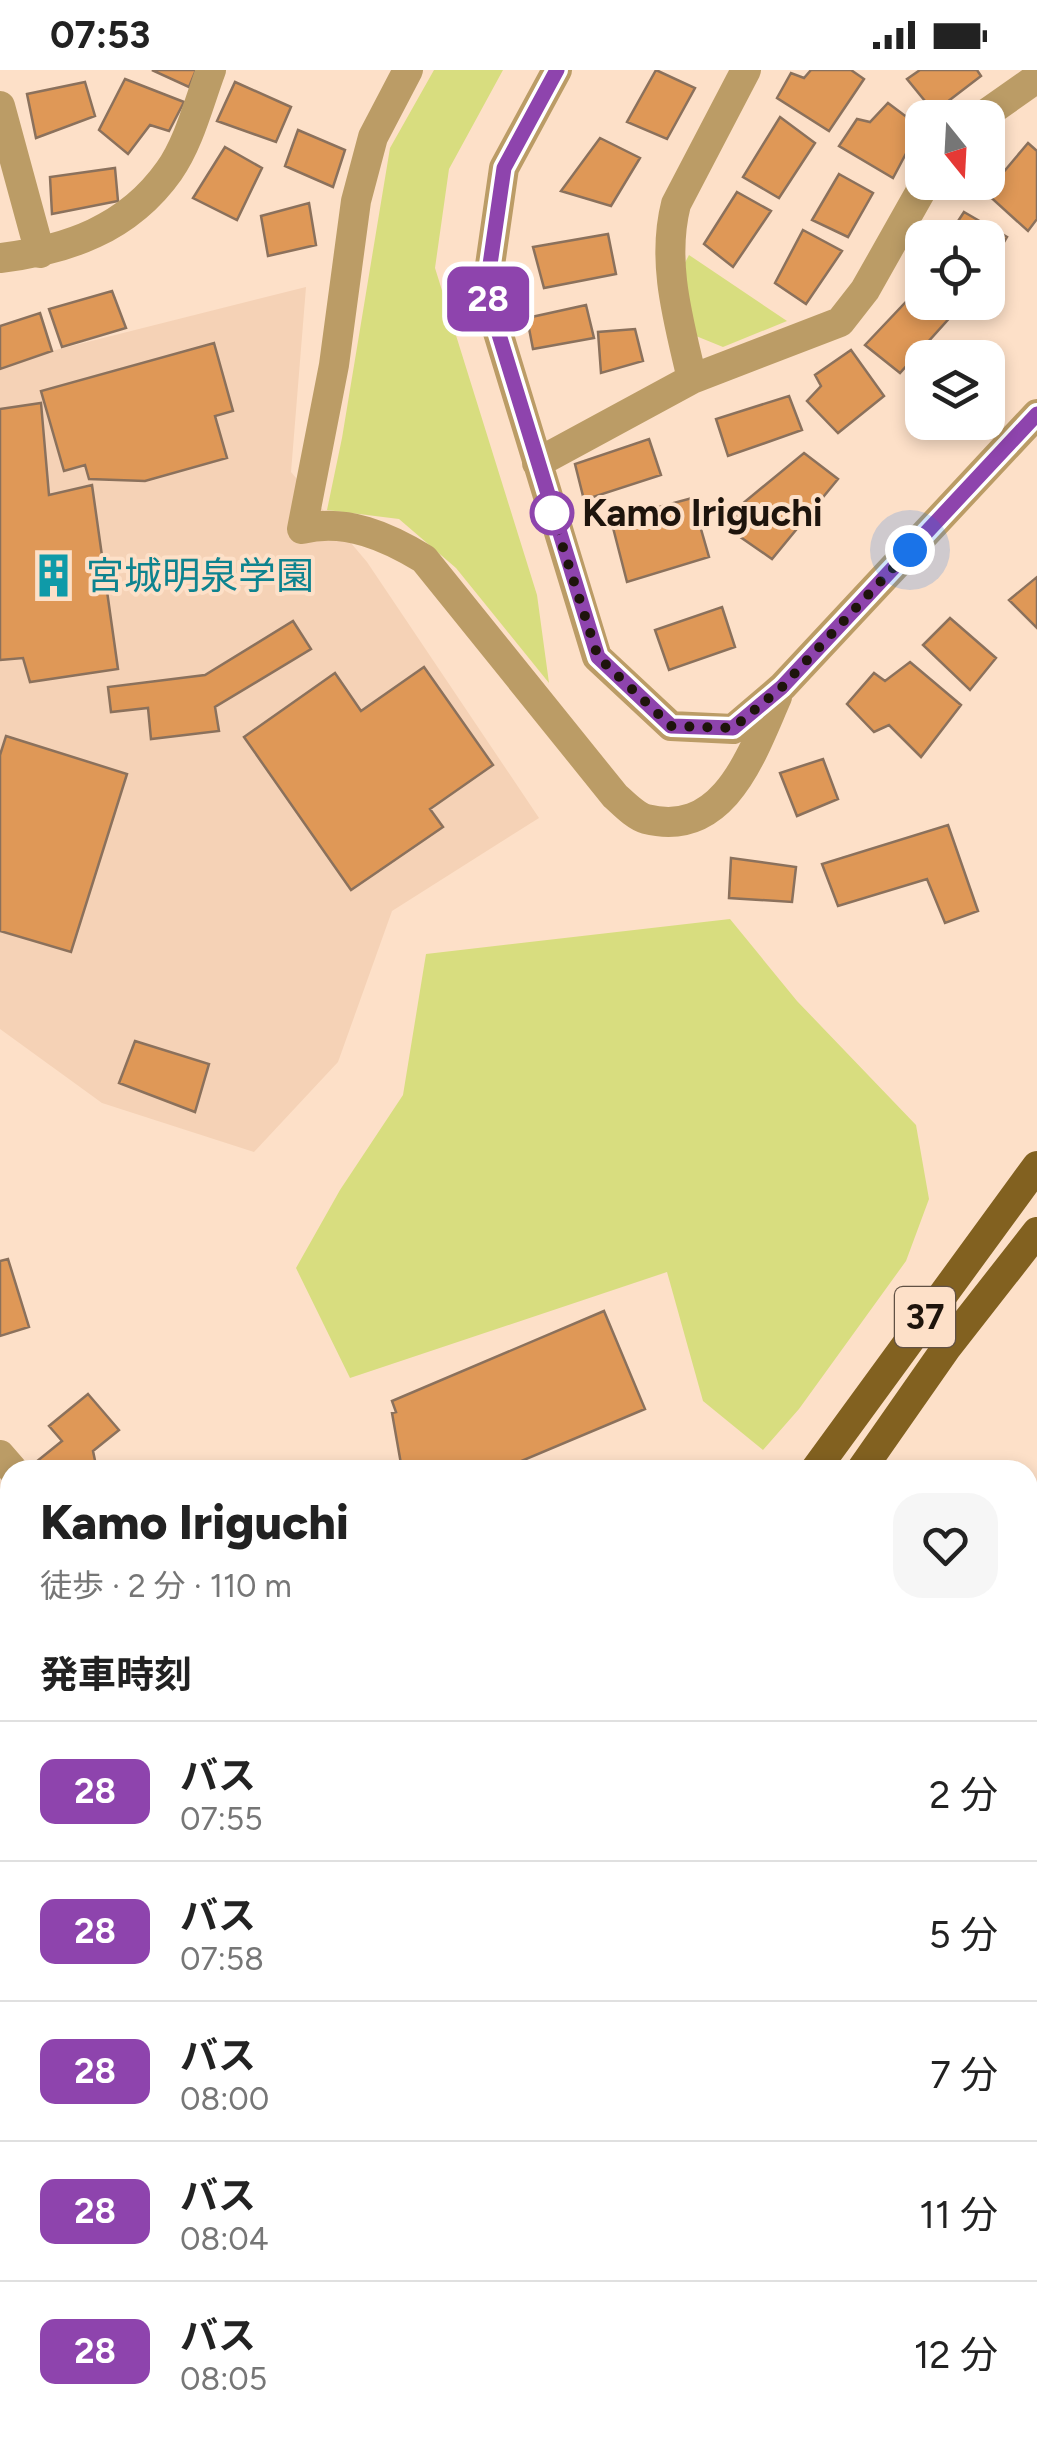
<!DOCTYPE html>
<html lang="ja">
<meta charset="utf-8">
<style>
:root{--surface:#fff;--page:#f6f6f6;--text:#222;--muted:#767676;--line:#e0e0e0}
body{margin:0;font-family:Figtree,"Noto Sans JP",sans-serif;background:var(--page);color:var(--text);height:100vh;display:flex;flex-direction:column;font-size:38px;white-space:nowrap}
*{box-sizing:border-box;margin:0}
p{font-size:32px;color:var(--muted)}
.icon{flex:none;width:55px;height:55px;fill:none;stroke:currentColor;stroke-width:2;stroke-linecap:round;stroke-linejoin:round}
.map{position:relative;flex:1;overflow:hidden}
.drawer{position:absolute;left:0px;top:1390px;width:1038px;height:982px;display:flex;flex-direction:column;background:var(--surface);border-radius:30px 30px 0 0;box-shadow:0 5px 15px #0003}
.drawer>*{flex:none}
.badge{padding:0 20px;border-radius:15px;font-size:35px;line-height:65px}
.needle{width:65px;rotate:162deg}
.buttons{position:absolute;left:905px;top:30px;display:grid;gap:20px}
.buttons a{display:grid;place-items:center;width:100px;height:100px;border-radius:20px;background:var(--surface);box-shadow:0 5px 15px #0003;font-size:50px}
.you{position:absolute;width:50px;height:50px;margin:-25px;border:8px solid #fff;border-radius:50%;background:#1a73e8;box-shadow:0 0 0 15px #1a73e833}
.map>.badge{position:absolute;translate:-50% -50%;box-shadow:0 0 0 5px #fff}
h2{padding:0 40px;font-size:38px;line-height:90px}
.round{display:grid;place-items:center;flex:none;width:105px;height:105px;border-radius:30px;background:var(--page)}
.headline{display:flex;align-items:center;justify-content:space-between;height:170px;padding:0 40px}
h1{font-size:48px;font-weight:800;line-height:75px}
ul{padding:0;list-style:none}
li{display:flex;align-items:center;gap:30px;height:140px;padding:0 40px;border-top:2px solid var(--line)}
li div{flex:1}
li b{display:block;font-size:38px}
li em{font-style:normal}
li .badge{min-width:110px;font-weight:700;text-align:center}
.status{display:flex;justify-content:space-between;align-items:center;height:70px;padding:0 50px;background:var(--surface);direction:ltr}
.status svg{height:28px;fill:currentColor}
.map>svg:first-child{display:block}
</style>
<div class="status"><b>07:53</b><svg viewBox="0 0 49 12"><path d="M0 12V9h3v3zM5 12V6h3v6zM10 12V3h3v9zM15 12V0h3v12zM26 1h20v11H26zM47 4h2v5h-2z"/></svg></div>
<div class="map">
<svg width="1037" height="2372" viewBox="0 0 1037 2372">
<rect width="100%" height="100%" fill="#fde0c8"/>
<path fill="#f5d2b6" d="M306,217l-15,185 76,90 172,256 -147,93 -54,151 -84,90 -152,-49 -102,-74v-665z
M10,2055v307l153,1 -33,9h-130v-315z"/>
<path fill="#d8dd7f" d="M434,0h69l-54,99 -14,99 102,327 12,88 -93,-115 -57,-49 -72,-9 15,-72 48,-290z
M689,185l98,66 -64,26 -27,-11 -16,-64z
M730,849l67,82 119,124 13,74 -23,62 -107,148 -36,41 -60,-49 -36,-129 -317,106 -54,-110 44,-78 63,-95 23,-141z"/>
<path fill="#df9857" stroke="#8b715c" stroke-width="2.5" d="M152,0h44l-7,17z
M656,0l39,18 -28,51 -40,-17z
M811,0h40l13,9 -35,52 -52,-33 14,-25 13,5z
M920,0h57l4,6 -47,36 -27,-33z
M125,9l59,23 -15,29 -19,-6 -22,29 -29,-24z
M85,12l10,34 -59,22 -9,-44z
M235,12l56,25 -15,35 -59,-21z
M888,33l32,24 -27,51 -54,-32 18,-27 13,3z
M780,47l35,26 -36,55 -36,-21z
M298,60l47,20 -12,37 -48,-21z
M600,68l40,20 -29,48 -50,-15z
M1028,73l9,8v68l-9,12 -42,-38z
M225,77l37,21 -25,52 -44,-22z
M115,98l3,33 -66,13 -2,-37z
M839,104l34,19 -25,44 -36,-17z
M737,122l34,19 -38,56 -29,-23z
M309,133l7,42 -48,11 -7,-40z
M964,142l43,25 -19,32v-31h-41z
M803,160l39,21 -36,53 -31,-21z
M608,164l8,40 -72,14 -11,-41z
M921,216l1,16h18l13,12 -53,59 -35,-28z
M112,221l14,37 -64,19 -13,-38z
M586,235l8,33 -61,11 -6,-31z
M40,243l12,38 -52,18v-43z
M635,259l8,32 -42,12 -3,-41z
M214,273l19,68 -18,5 12,42 -82,23 -56,-2 -4,-14 -21,6 -23,-80z
M851,280l33,46 -46,37 -31,-32 14,-15 -6,-11z
M789,326l13,34 -74,26 -12,-37z
M41,333l8,92 43,-10 26,184 -88,13 -7,-24 -23,2v-251z
M649,369l12,36 -77,25 -9,-36z
M804,383l34,26 -66,80 -36,-25v-25z
M692,428l17,59 -82,25 -16,-62z
M1037,507v51l-28,-28z
M722,537l13,40 -66,23 -14,-40z
M950,548l46,40 -26,32 -47,-45z
M293,551l18,28 -96,58 4,24 -68,8 -3,-31 -37,4 -3,-25 97,-12z
M910,592l51,43 -40,52 -32,-32 -15,7 -27,-28 27,-31 11,8z
M424,597l69,98 -63,44 13,18 -92,63 -107,-153 91,-64 26,38z
M6,666l121,38 -56,178 -71,-21v-176z
M823,689l15,40 -41,17 -17,-43z
M948,755l30,86 -33,12 -18,-44 -89,27 -16,-42z
M731,788l65,9 -4,35 -63,-4z
M135,971l74,23 -14,48 -76,-29z
M8,1189l21,68 -29,9v-75z
M604,1241l41,98 -145,61h-93l-6,-6 -9,-51 4,-1 -4,-11z
M88,1324l31,36 -26,21 4,19h-62l-4,-4 31,-25 -13,-15z
M1037,1556v43l-9,-11v-23z
M1037,1728v57l-9,6v-56z
M10,1733v95l-10,3v-96z
M1037,1971v45l-9,3v-45z
M1028,2206l9,32v28l-9,4z
M0,2251l10,47v44l-10,2z
M1037,2350v22h-57l25,-10h23v-8z
M424,2362h31l-24,10h-3z
M697,2362h70l-25,10h-42z"/>
<g fill="none" stroke-linecap="round" stroke-linejoin="round">
<path stroke="#bb9c66" stroke-width="30" d="M408,0l-35,67 -17,64 -22,164 -32,164c44,-11 86,8 122,30l191,237c8,7 20,20 31,23 79,20 106,-66 131,-122
M557,0l-53,98 -18,125 111,364 74,69 62,3 49,-42 255,-273
M0,36l40,147
M980,48l57,-40
M0,188c67,-8 128,-29 169,-87 20,-28 30,-69 42,-101
M692,309c-13,-57 -31,-116 -16,-175l70,-134
M537,393l155,-84 148,-57 25,-32 61,-108
M0,1385l13,15
M1028,1673l9,-8
M0,2036l10,42
M1028,2044l9,-2
M1028,2296l9,-4
M75,2362l2,10
M375,2362l4,10
M657,2362l3,10
M883,2362l3,10
M165,2372l33,-10
M821,2372l27,-10"/>
<path stroke="#826120" stroke-width="30" d="M815,1400l222,-304
M861,1400l86,-123 90,-115
M0,1978l10,-2
M0,2023l10,-2"/>
</g>
<g fill="none" stroke-linecap="round" stroke-linejoin="round">
<defs>
<path id="line" d="M557,0l-53,98 -18,124 112,365 73,69 62,2 49,-41 255,-273"/>
</defs>
<use href="#line" stroke="#fff" stroke-width="22"/>
<use href="#line" stroke="#8e44ad" stroke-width="15"/>
<path stroke="#1e140c" stroke-width="10" stroke-dasharray="0 18" d="M552,443l46,144 73,69 62,2 49,-41 128,-137"/>
</g>
<defs>
<symbol id="building-bare" viewBox="-9 -9 18 18"><path d="M-4-6H4V6H1V3H-1V6H-4ZM-2.5-4.3h1.7v1.8h-1.7ZM.8-4.3h1.7v1.8H.8ZM-2.5-1h1.7V.8h-1.7ZM.8-1h1.7V.8H.8Z" fill="#0f9aa8" stroke="#fde0c8" stroke-width="2.5" paint-order="stroke"/></symbol>
</defs>
<g fill-rule="evenodd">
<use href="#building-bare" x="22" y="474" width="63" height="63"/>
</g>
<circle fill="#fff" stroke="#8e44ad" stroke-width="5" cx="552" cy="443" r="20"/>
<g text-anchor="middle" dominant-baseline="central" stroke-width="8" stroke-linejoin="round" paint-order="stroke">
<rect fill="#fde0c8" stroke="#615144" stroke-width="2.5" x="895" y="1217" width="60" height="60" rx="8"/>
<g font-size="35" font-weight="bold" fill="#1e140c">
<text x="925" y="1247">37</text>
</g>
<g font-size="38" font-weight="bold" fill="#1e140c" stroke="#fde0c8" text-anchor="start">
<text x="582" y="443">Kamo Iriguchi</text>
</g>
<g font-size="38" fill="#0d838f" stroke="#fde0c8" text-anchor="start">
<text x="86" y="506">宮城明泉学園</text>
</g>
</g>
</svg>
<div class="buttons">
<a><svg class="needle" viewBox="-14 -14 28 28"><path d="M0-13l5 13h-10z" fill="#e53935"/><path d="M0 13l5-13h-10z" fill="#767676"/></svg></a>
<a><svg class="icon" aria-label="locate" viewBox="0 0 24 24"><circle cx="12" cy="12" r="6"/><path d="M12 2v4M12 18v4M2 12h4M18 12h4"/></svg></a>
<a><svg class="icon" aria-label="layers" viewBox="0 0 24 24"><path d="M12 4l9 5-9 5-9-5zM3 14l9 5 9-5"/></svg></a>
</div>
<div class="you" style="left:910px;top:480px"></div>
<b class="badge" style="left:488px;top:229px;background:#8e44ad;color:#fff">28</b>
<section class="drawer">
<div class="headline"><div><h1>Kamo Iriguchi</h1><p>徒歩 · 2 分 · 110 m</p></div><a class="round"><svg class="icon" aria-label="heart" viewBox="0 0 24 24"><path d="M12 20l-8-8c-3-5 5-10 8-4 3-6 11-1 8 4z"/></svg></a></div>
<h2>発車時刻</h2>
<ul>
<li><span class="badge" style="background:#8e44ad;color:#fff">28</span><div><b>バス</b><p>07:55</p></div><em>2 分</em></li>
<li><span class="badge" style="background:#8e44ad;color:#fff">28</span><div><b>バス</b><p>07:58</p></div><em>5 分</em></li>
<li><span class="badge" style="background:#8e44ad;color:#fff">28</span><div><b>バス</b><p>08:00</p></div><em>7 分</em></li>
<li><span class="badge" style="background:#8e44ad;color:#fff">28</span><div><b>バス</b><p>08:04</p></div><em>11 分</em></li>
<li><span class="badge" style="background:#8e44ad;color:#fff">28</span><div><b>バス</b><p>08:05</p></div><em>12 分</em></li>
</ul>
</section>
</div>
